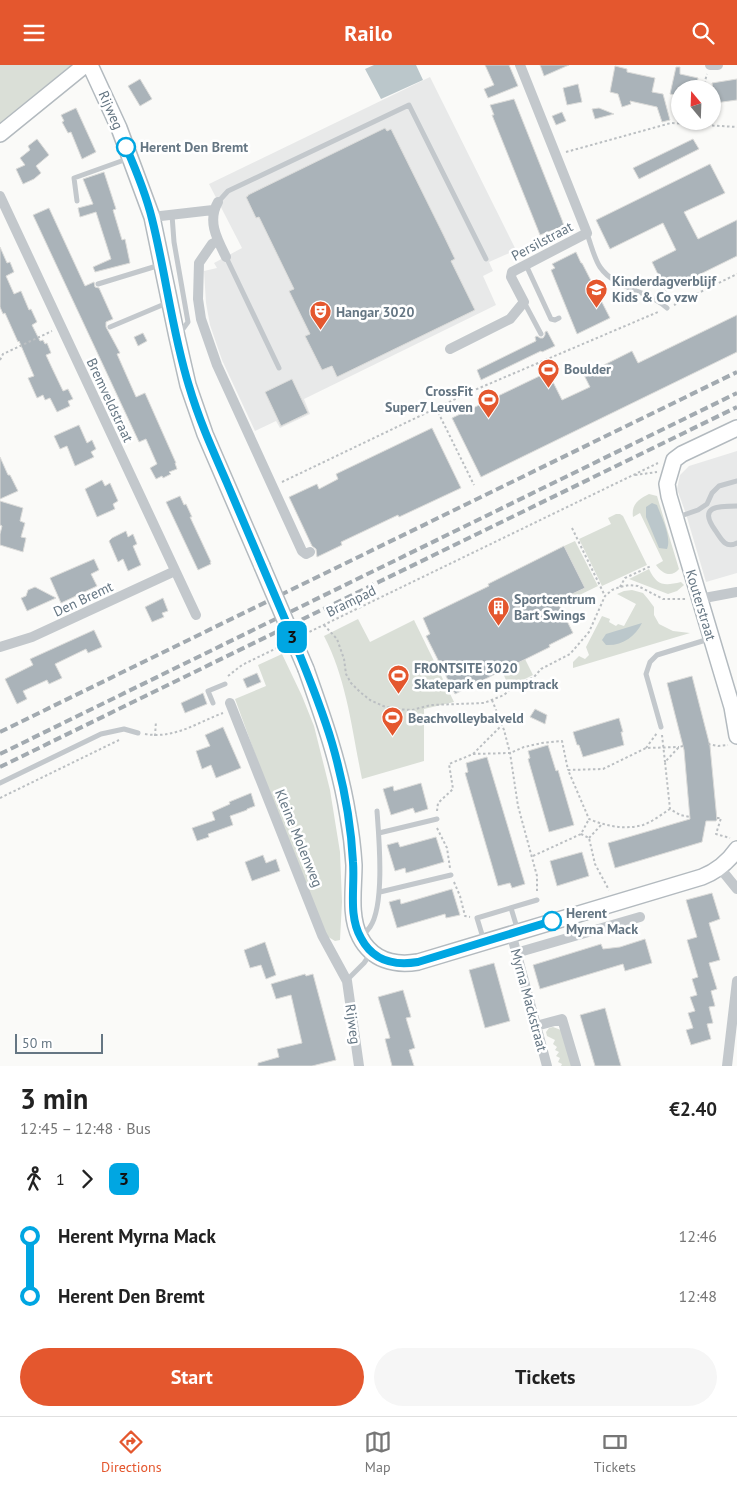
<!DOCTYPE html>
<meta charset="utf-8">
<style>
:root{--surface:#fff;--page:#f6f6f6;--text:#222;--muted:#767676;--line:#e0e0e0;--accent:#e4572e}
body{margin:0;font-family:"PT Sans",sans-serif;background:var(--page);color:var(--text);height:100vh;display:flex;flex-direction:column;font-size:19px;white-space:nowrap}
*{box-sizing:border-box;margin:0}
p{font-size:16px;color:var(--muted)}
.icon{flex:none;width:28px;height:28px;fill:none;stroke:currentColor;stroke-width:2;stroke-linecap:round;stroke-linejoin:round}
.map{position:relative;height:1001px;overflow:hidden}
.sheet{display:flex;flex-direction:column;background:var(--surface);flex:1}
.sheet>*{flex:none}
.badge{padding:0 10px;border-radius:8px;font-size:18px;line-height:32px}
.needle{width:32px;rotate:341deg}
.buttons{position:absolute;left:671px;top:15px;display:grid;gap:10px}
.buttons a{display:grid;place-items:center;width:50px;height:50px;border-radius:50%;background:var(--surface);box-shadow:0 1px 4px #0004;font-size:25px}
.scale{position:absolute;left:15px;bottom:12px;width:88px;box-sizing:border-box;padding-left:5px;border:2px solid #657683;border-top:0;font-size:14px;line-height:18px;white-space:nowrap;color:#657683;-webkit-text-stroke:4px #fff;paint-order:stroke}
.map>.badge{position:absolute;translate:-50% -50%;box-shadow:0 0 0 2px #fff}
.legs{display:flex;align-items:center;gap:8px;height:55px;padding:0 20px;font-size:16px}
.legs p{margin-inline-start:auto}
.head{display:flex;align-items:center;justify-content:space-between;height:85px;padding:0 20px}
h1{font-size:28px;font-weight:800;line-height:38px}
.primary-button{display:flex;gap:10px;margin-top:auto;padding:10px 20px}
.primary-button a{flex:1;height:58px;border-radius:30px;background:var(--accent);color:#fff;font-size:20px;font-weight:800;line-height:58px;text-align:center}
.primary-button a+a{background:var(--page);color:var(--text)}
ul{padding:0 20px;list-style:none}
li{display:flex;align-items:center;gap:18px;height:60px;font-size:19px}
li i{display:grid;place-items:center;width:8px;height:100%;margin:0 6px;background:currentColor}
li i::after{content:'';width:12px;height:12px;margin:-6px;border:4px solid;border-radius:50%;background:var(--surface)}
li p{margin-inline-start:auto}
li:first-child i{background:linear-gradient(#0000 50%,currentColor 0)}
li:last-child i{background:linear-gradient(currentColor 50%,#0000 0)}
header{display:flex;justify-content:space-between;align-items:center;height:65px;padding:0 20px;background:var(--accent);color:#fff;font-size:22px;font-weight:800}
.menu{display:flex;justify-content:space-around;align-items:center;height:70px;border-top:1px solid var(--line);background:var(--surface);font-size:14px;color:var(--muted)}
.menu a{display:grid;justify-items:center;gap:2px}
.menu .on{color:var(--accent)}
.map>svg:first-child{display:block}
</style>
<header><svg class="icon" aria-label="menu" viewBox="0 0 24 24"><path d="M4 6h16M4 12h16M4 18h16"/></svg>Railo<svg class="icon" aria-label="search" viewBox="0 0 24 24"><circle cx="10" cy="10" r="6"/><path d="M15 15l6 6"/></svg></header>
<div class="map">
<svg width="737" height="1001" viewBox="0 0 737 1001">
<rect width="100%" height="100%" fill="#fafaf8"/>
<path fill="#e8e9e9" d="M430,12l86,173 -27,12 4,9 -10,5 13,29 -192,94 6,15 -30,14 -4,-7 -21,10 -33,-71 -12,-35 -4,-22 -2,-32 13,-3 -3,-5 28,-15 -33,-64z
M737,386v122l-31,9 -20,-68 -9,-25 3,-14 9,-9z"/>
<path fill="#dadfd7" d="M0,0h71l-71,59z
M649,429l8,2 22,73c-7,9 -17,5 -23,-4l7,-4 -23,-48 -7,4c-2,-13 6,-18 16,-23z
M616,449h4l3,2 24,49 -45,21 -23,-47 32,-15 -3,-6z
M575,476l23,45 -33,16 -1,-4 20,-10 -20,-42z
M649,504c8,17 15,17 32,13l3,3 -7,6 -9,3 -39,-15z
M632,525l11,3 5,6 6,8v8l5,9 14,7 17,2 -117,35v-6l6,-6 6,3 4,-4 -3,-8 16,-31 8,3 -1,3 7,4 2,-2 6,2 12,-22 -19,-10 7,-3z
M358,554l12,23 44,-22 40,82 -30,7v52l-62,18c-10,-48 -15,-99 -38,-143z
M282,589l20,42 12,30 16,64 10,62 2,50 -2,38 -5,1 -10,-6 -52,-132 -38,-104 31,-13 -8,-21z
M525,594l8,16 -24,12 -7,-16z
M553,962l8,3 11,36h-11l1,-2 -4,-2 2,-4 -4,-2 3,-4 -4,-2 2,-3 -4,-3 2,-4 -8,-4 -1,-4 3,-4z"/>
<path fill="#bbc7cb" d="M374,0h42l7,15 -42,19 -16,-30z
M652,438l5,2c4,11 15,32 10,44l-8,-1 -13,-31v-10z
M642,558c-7,14 -20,23 -36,22l-4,-5 4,-6z"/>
<path fill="#aab3b9" stroke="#dcdcda" d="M485,0h24l9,21 -30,12 -4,-9 10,-4z
M540,0h29l-25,11z
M615,1l12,3v3l28,6 -3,14 11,2 7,26 -8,2 -5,-15 -27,-6 1,3 -9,3 -4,-13 -8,-2z
M676,2h4v7l18,4 -2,11h-16v7l-10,-2z
M140,14l12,20 -12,7 -12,-20z
M737,14v21l-22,3 -3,-20z
M578,19l4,18 -15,3 -4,-17z
M514,34l48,121 2,6 -24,9 -48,-120h2l-4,-10z
M76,43l20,44 -14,7 -11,-27 -3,1 -6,-11 2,-1 -3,-6z
M599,43l15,6 -19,5 -3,-10z
M562,47l4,9 -10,4 -4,-9z
M385,63l2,3 4,-2 53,107 11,23 -4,2 24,49 -138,67 -5,-11 -10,4 -17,-34 5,-2 -21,-43 5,-2 -35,-72 -3,1 -10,-21 2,-1v-1z
M37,74l12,16 -13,11 5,7 -7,6 -11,5 -7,-15 9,-4 -5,-7 10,-8 -2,-4z
M693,74l6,10 -60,30 -6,-11z
M710,99l15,29 -41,19 14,27 39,-19v36l-71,35 -14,-29 24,-12 -13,-27 -53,26 -14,-29z
M104,107l12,37 -3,1 9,30 3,-1 5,24 -35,9 -2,-5 18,-8 -15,-47 -16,5 -2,-9 15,-4 -10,-25z
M49,143l36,78 9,-4 1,5 4,1 14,31 -7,3v5l14,26 -3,1 19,43 9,-4 31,70h-1l2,6 -8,3 2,2 -8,4 -1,-2 -6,3 -6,-11 7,-4 -11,-25 -7,3 -106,-227z
M0,182l7,16 3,-1 4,10 -8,4 8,18 7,-3 8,19 2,-1 6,13 -5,3 8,16 3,-1 2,4 2,-1 4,10 -5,2 6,13 11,23 5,-2 5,10 -5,2 2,5 -13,6 -7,-14 -5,2 -2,-5 -6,3 -9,-20 6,-2 -15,-35 -1,1 -13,-29 -2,1 -3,-7z
M576,187l5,11h1l28,55 -33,16 -26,-64 4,-2 -3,-4z
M737,250v37l-256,125 -29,-59 96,-46 14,28 28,-13 -6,-12 48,-24 6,12z
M547,266l8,15 -13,6 -1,-1 -60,29 -4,-10 59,-29 -1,-4 2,-1 3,2h3l2,-3v-3z
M143,268l4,8 -9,5 -4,-9z
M292,314l16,34 -27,13 -16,-34z
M79,360l8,18 5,-3 4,9 -5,3 3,5 -19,9 -8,-20 -7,3 -6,-13z
M432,363l29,60 -62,29 -1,-2 -57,27 1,3 -25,12 -1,-8 -4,-3 -23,-49 28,-13 2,5 19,-10 -2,-5z
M0,392l8,18h2l8,16 -18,8z
M102,415l3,6 5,-3 8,18 -5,3 2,5 -18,8 -12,-28z
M180,431l4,9 2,-1 6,13h-2l21,45h-1l1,2 -13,6 -32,-68z
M0,436l23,7 -3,13 5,2 -4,14 5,1 -3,14 -23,-7v-11l2,-8 -2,-1z
M126,466l2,6 5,-3 4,10 -4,2 8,19 -13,6 -5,-12 -5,3 -9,-21 3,-3z
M564,481l21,42 -28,13 16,32 -24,12 1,2 -95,47 -29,-58 4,-2 -7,-16 66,-32 -1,-2z
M94,494l5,11 -8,4 6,12 -36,17 -11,-25z
M35,522l21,11 -29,13 -6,-13 5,-2 2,-6z
M163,533l5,13 -6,2 2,4 -12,5 -7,-15z
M94,565l8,17 -14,6 -2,-4 -31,15 7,14 -13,6 -2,-4 -24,11 4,8 -10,5 -12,-25 28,-14 -3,-6z
M257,608l4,9 -14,6 -4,-9z
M692,611l18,70 7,74 -1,1h-10l-4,21 -87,26 -7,-25 82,-24 -6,-69 -17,-67z
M203,628l4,11 -22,9 -4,-10z
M535,644l12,6 -2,9 -15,-7z
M619,653l4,14h-2l3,13 -41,12 -4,-12h-2l-4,-13z
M223,662l18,41 -25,10 -5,-13 -9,4 -6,-18 14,-5 -5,-11z
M548,680l8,26 2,-1 16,55 -25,7 -21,-73 2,-1 -2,-7z
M487,692l38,127 -13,4 -2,-5 -12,3 -33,-113 3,-1 -2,-9z
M421,718l7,26 -13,4 -2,-5 -22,7 -8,-26 10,-3 1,5z
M251,728l4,13 -8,3v1l-17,6 3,9 -25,9 1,3 -12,4 -5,-13 23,-8 -3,-8 18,-8 -1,-2z
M436,772l8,25 -38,11 -1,-5 -10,3 -8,-26 11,-3 2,5z
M582,787l7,24 -32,10 -7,-25z
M263,790l3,8 10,-4 4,12 -28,10 -7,-19z
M452,824l8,26 -14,3 -1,-4 -48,14 -8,-26 11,-3 1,5z
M712,828l8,26 -11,4 11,37 -11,3 8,26 -6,2 4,15 -6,1 4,16 -6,1 4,15 -20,6 -5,-15 7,-2 -5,-15 7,-2 -5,-14 7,-2 -5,-16 6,-2 -11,-37 10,-3 -11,-37z
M645,874l7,24 -27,8 -2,-7 -83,25 -7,-24 68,-21 2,5 17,-2z
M265,877l11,33 -10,4 -5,-14 -11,3 -6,-18z
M494,898l16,58 -25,7 -16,-58z
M305,909l1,2 7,-2 23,86 -24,6h-54v-3l21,-6 -2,-8 25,-6 -11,-48 -15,4 -5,-15z
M403,925l8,27 -5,1 9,30 -6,2 5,16h-22l-7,-27 5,-1 -12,-41z
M605,943l6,22 10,36h-26l-7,-24 -8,-27z"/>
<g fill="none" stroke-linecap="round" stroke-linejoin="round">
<defs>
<path id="secondary" d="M90,0l29,63 33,89 25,120 11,48 17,49 57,132
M0,69l85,-69
M737,363l-55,26 -8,6 -7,24 2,12 63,211 5,29
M306,604c17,48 34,96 42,147 3,16 5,33 6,49 0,23 -5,51 6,72 12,23 34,29 58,25l284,-85c15,-6 26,-15 35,-28"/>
</defs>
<use href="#secondary" stroke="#b3babf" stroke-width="18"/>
<path stroke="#bbbfc2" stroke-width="2" stroke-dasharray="2.5 2.5" stroke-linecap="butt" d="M706,24l-1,-8 2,-7
M566,87l105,-29 66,4
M674,240l63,-31
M0,295l3,-6 49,-23
M436,343l38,77
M635,410l22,-3
M282,417l188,-90 188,-80
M572,463l33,68
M620,522l5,-9 26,-12
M324,560l13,14 7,20 2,15 5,9 9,9 10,8 13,6 12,3 17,1 19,-5 53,-2 20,-8 9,-8 21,-10 7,-8 29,-15 19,-22 16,-36 7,-6 8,-3 9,-2 9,1 25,13h23
M305,569l353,-171
M228,611l14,-11 39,-19
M492,635l12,30 6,23 8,53 19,70v15
M145,669c30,5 51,-11 78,-21
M662,670l3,27
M155,671l1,-15
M708,679l10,2 10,-1
M683,681l-4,1 -14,15 5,47 10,6 10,2
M646,683l11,-15
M473,689l37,-1 14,-6 18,-4 20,-2 6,29
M0,733l119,-58
M670,744c-8,5 -18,13 -27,16 -19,5 -37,1 -54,-6l-21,-49 35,-1 43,-21 33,-1
M437,746l1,-8 15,-14 -4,-25 24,-10 29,-29
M717,753h4l-5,16 14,4
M437,763l10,20 3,20
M581,769l8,4 6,26 14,26
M589,773l13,-14
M533,791l48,-22 8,-15
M454,817l6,14 5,20 5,1"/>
<path stroke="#c3c8cc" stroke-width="5" d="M77,136l-3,-23 53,-19
M218,137l10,-11 181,-86 77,154
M172,150l2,27 14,80 -8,11
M587,169c4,10 7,24 13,33 15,22 48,23 67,41
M226,192l53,111
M526,200l25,54 4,1 4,-2
M98,219l62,-19
M524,237l17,32
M110,262l57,-24
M737,441c-19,0 -39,0 -22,24 3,4 6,10 10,13 4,3 8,2 12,0
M678,452l20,-7 9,-6 5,-11 7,-7 18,-5
M213,638l-5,-12 17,-7
M661,662l-15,-53 4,-12 7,-7 52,-16
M0,718l101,-49 23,-5 14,4
M379,768l58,-14
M380,827l71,-17
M511,843l7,23
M362,870c3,-2 6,-5 8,-8 15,-22 9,-89 7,-116
M484,876l-7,-23 60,-18
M347,915l17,-17 7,-10"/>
<path stroke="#c3c8cc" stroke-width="10" d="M710,0h8
M0,131l196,419
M218,137c-11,19 -1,37 8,55
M152,152l61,-7
M218,176l-6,3 -13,19 -1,36 3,20 16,46 85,186 4,3 4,-2
M450,284l60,-30 14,-17 -13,-25 1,-5 75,-39 -67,-168
M699,534l38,-7
M0,582l32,-10 143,-66
M230,638l92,232 25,46 12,85
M720,803l17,21
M511,868l36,133
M516,888l124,-36
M536,961l26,-7 14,47
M727,1001l10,-85"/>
<use href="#secondary" stroke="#fff" stroke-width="15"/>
<path stroke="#a2aab0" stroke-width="4" stroke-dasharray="8 4" stroke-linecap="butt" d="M0,667l737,-360
M0,689l737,-361
M0,702l737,-360"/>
<defs>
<path id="secondary-bridge" d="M262,501l44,103"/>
</defs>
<use href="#secondary-bridge" stroke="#b3babf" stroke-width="18" stroke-linecap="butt"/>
<use href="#secondary-bridge" stroke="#fff" stroke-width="15"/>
</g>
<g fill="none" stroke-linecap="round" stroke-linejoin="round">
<defs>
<path id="line-1" d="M126,82c10,23 20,47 26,72 14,55 20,113 37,167 10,34 24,65 38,97 20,47 40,94 60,141 16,39 33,78 45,119 11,38 19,79 21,119 2,25 -5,54 8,76 12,23 33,28 57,24l134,-41"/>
</defs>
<use href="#line-1" stroke="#fff" stroke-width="11"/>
<use href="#line-1" stroke="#00a6e2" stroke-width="8"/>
</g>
<defs>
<symbol id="school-pin" viewBox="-11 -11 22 30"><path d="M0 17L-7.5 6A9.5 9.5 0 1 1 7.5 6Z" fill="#e4572e" stroke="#fff"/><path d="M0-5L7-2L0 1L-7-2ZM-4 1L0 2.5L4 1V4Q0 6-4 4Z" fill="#fff"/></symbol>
<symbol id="theatre-pin" viewBox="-11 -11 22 30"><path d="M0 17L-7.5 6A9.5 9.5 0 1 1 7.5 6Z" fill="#e4572e" stroke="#fff"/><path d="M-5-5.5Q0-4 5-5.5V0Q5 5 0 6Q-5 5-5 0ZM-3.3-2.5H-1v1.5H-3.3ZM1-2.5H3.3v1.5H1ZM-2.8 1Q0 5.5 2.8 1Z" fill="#fff"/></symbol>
<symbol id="stadium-pin" viewBox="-11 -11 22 30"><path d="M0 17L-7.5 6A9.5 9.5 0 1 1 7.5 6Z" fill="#e4572e" stroke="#fff"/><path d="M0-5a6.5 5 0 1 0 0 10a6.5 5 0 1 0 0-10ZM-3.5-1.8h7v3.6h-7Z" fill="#fff"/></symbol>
<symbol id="building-pin" viewBox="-11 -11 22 30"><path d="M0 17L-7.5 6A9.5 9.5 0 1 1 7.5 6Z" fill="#e4572e" stroke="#fff"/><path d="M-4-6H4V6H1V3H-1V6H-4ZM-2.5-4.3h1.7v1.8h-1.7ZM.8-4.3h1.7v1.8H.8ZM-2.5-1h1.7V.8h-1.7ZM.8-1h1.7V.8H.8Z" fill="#fff"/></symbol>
</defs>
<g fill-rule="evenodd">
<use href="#school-pin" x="584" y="212" width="25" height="34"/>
<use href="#theatre-pin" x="308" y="234" width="25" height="34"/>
<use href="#stadium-pin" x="536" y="292" width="25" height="34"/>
<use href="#stadium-pin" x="476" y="322" width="25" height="34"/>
<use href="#building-pin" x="486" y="530" width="25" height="34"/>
<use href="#stadium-pin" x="386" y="598" width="25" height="34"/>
<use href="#stadium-pin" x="380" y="640" width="25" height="34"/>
</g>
<g fill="#fff" stroke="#00a6e2" stroke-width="2.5">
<circle cx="126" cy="82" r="9"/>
<circle cx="552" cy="856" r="9"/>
</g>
<g text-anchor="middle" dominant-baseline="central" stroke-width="5" stroke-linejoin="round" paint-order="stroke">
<g font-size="14" fill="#657683" stroke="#fff">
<text transform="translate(111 45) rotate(66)">Rijweg</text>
<text transform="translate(542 176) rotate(-28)">Persilstraat</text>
<text transform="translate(110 335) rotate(65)">Bremveldstraat</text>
<text transform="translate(83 534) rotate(-25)">Den Bremt</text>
<text transform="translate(351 536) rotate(-26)">Brampad</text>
<text transform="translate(701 540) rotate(73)">Kouterstraat</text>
<text transform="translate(299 773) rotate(68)">Kleine Molenweg</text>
<text transform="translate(529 935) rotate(75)">Myrna Mackstraat</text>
<text transform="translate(353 959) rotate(82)">Rijweg</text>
</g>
<g font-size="14" font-weight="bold" fill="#657683" stroke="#fff" text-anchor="start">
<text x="140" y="82">Herent Den Bremt</text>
<text x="566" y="848">Herent<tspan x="566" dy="16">Myrna Mack</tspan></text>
</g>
<g font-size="14" font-weight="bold" fill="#657683" stroke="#fff" text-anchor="start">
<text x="612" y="216">Kinderdagverblijf<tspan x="612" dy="16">Kids &amp; Co vzw</tspan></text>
<text x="336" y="247">Hangar 3020</text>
<text x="564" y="304">Boulder</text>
<text x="473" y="326" text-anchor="end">CrossFit<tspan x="473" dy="16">Super7 Leuven</tspan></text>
<text x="514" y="534">Sportcentrum<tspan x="514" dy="16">Bart Swings</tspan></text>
<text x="414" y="603">FRONTSITE 3020<tspan x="414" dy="16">Skatepark en pumptrack</tspan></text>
<text x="408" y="653">Beachvolleybalveld</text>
</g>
</g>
</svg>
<div class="buttons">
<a><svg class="needle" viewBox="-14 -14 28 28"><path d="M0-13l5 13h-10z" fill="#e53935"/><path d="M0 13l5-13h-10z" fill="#767676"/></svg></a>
</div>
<div class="scale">50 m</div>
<b class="badge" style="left:292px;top:572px;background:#00a6e2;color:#111">3</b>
</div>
<section class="sheet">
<div class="head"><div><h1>3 min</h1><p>12:45 – 12:48 · Bus</p></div><b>€2.40</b></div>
<div class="legs"><svg class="icon" aria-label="walk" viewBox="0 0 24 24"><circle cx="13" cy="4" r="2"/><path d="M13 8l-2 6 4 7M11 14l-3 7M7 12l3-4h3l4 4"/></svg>1<svg class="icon" aria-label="forward" viewBox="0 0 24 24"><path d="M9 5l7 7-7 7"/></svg><b class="badge" style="background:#00a6e2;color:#111">3</b></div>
<ul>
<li><i style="color:#00a6e2"></i><b>Herent Myrna Mack</b><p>12:46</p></li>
<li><i style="color:#00a6e2"></i><b>Herent Den Bremt</b><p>12:48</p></li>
</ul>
<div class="primary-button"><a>Start</a><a>Tickets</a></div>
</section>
<nav class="menu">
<a class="on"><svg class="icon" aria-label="directions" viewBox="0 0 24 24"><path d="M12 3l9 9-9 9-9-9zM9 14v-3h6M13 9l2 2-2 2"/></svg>Directions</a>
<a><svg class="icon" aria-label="map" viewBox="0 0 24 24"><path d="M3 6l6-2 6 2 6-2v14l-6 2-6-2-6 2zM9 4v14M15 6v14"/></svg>Map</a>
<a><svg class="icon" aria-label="tickets" viewBox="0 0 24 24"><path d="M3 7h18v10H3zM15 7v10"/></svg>Tickets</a>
</nav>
